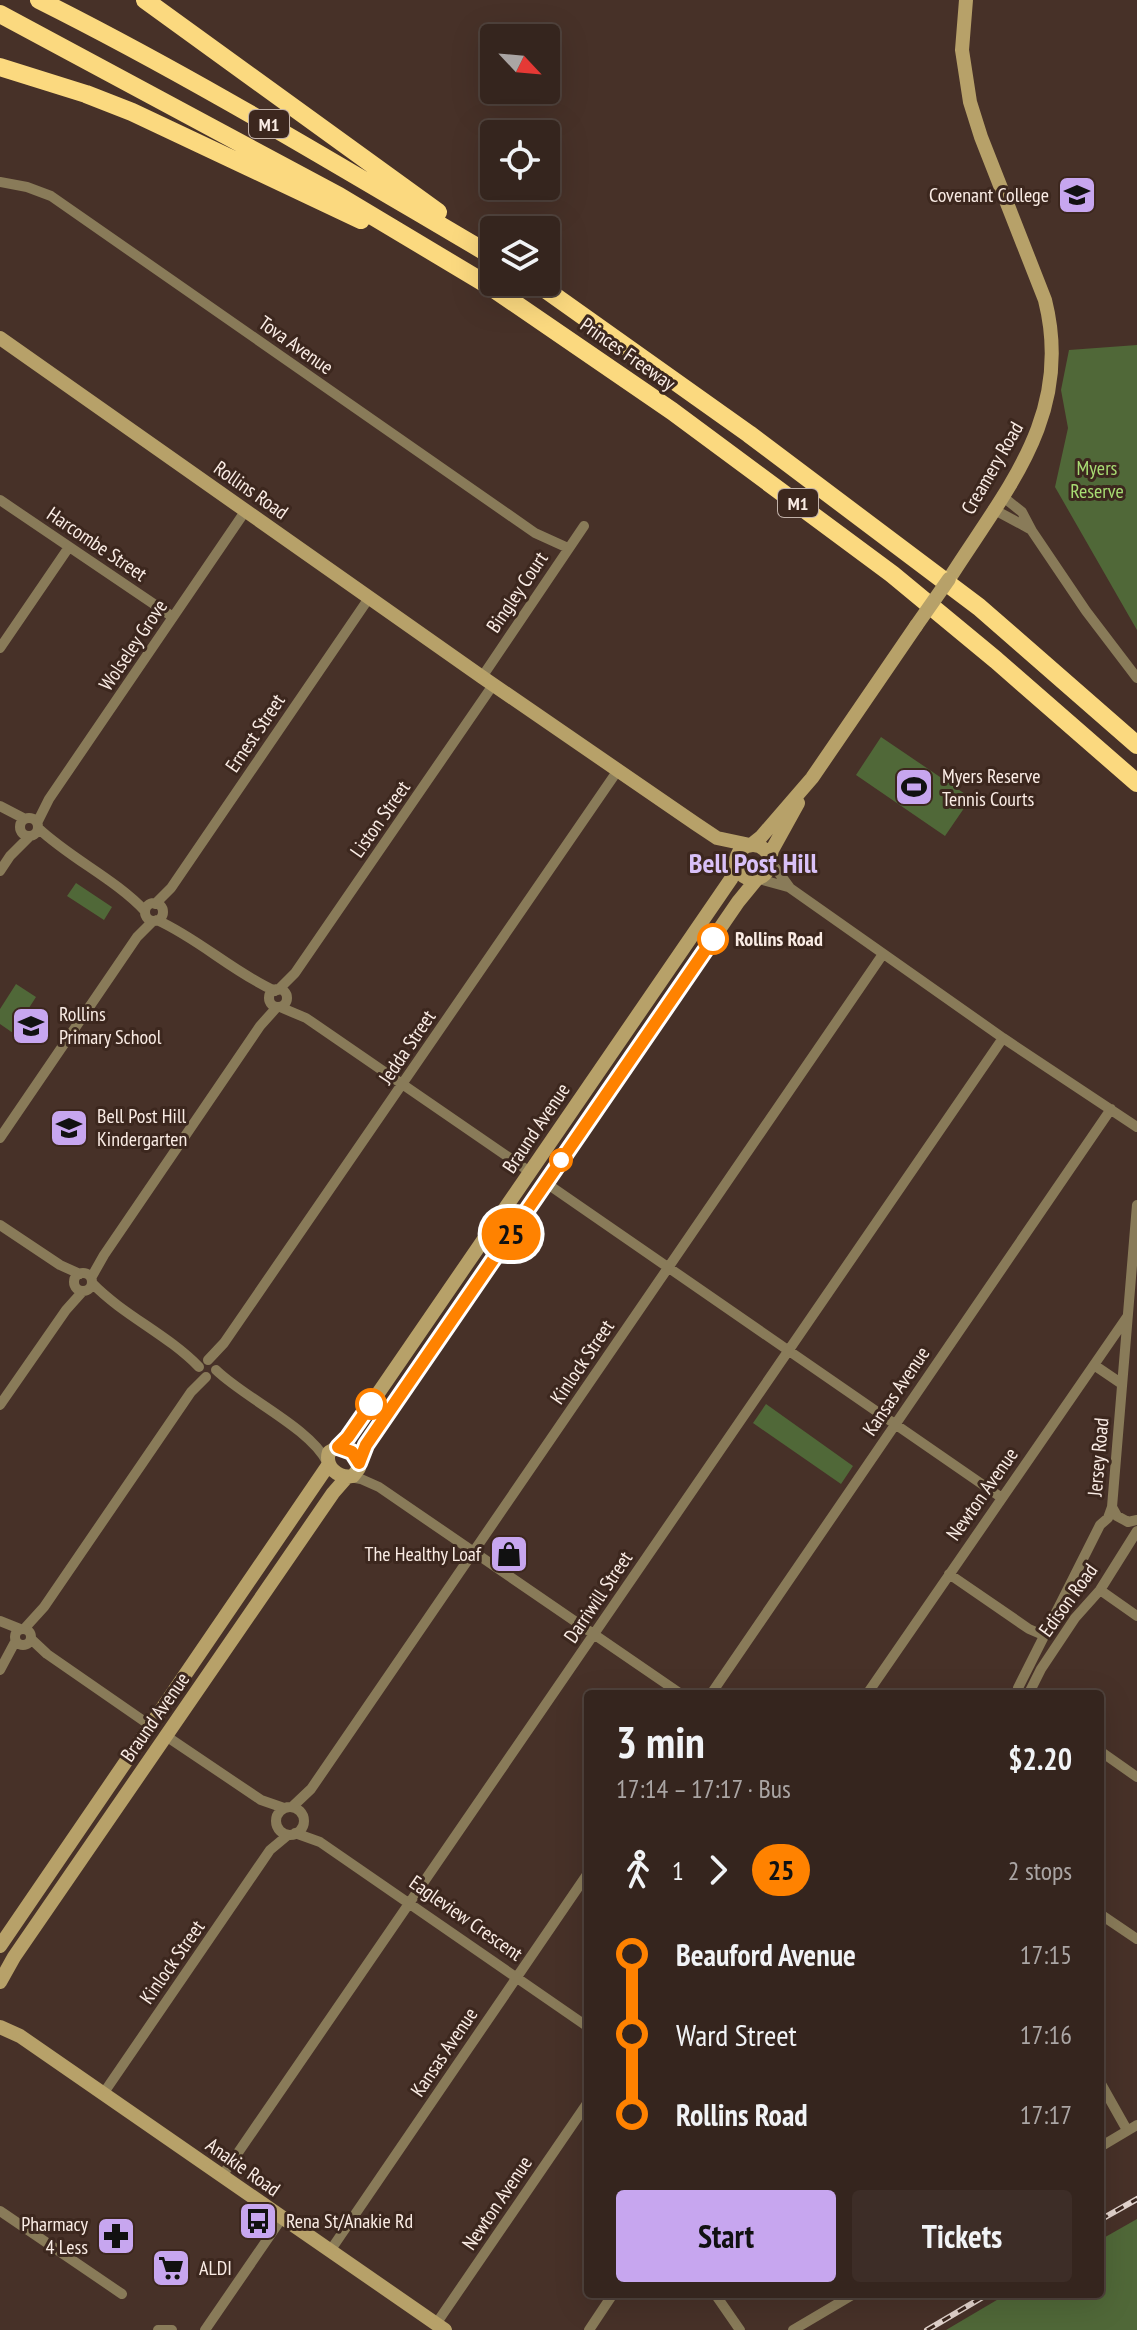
<!DOCTYPE html>
<meta charset="utf-8">
<style>
:root{--surface:#35251e;--page:#3d2d27;--text:#f1f3f6;--muted:#aaa5a4;--line:#4f423c;--accent:#c7a6ef}
body{margin:0;font-family:"PT Sans Narrow",sans-serif;background:var(--page);color:var(--text);height:100vh;display:flex;flex-direction:column;font-size:30px;white-space:nowrap}
*{box-sizing:border-box;margin:0}
p{font-size:26px;color:var(--muted)}
.icon{flex:none;width:44px;height:44px;fill:none;stroke:currentColor;stroke-width:2;stroke-linecap:round;stroke-linejoin:round}
.map{position:relative;flex:1;overflow:hidden}
.details{position:absolute;left:584px;top:1690px;width:520px;height:608px;display:flex;flex-direction:column;background:var(--surface);border-radius:8px;box-shadow:0 8px 32px #0002,0 0 0 2px var(--line)}
.details>*{flex:none}
.badge{padding:0 16px;border-radius:26px;font-size:28px;line-height:52px}
.needle{width:52px;rotate:116deg}
.tools{position:absolute;left:480px;top:24px;display:grid;gap:16px}
.tools a{display:grid;place-items:center;width:80px;height:80px;border-radius:8px;background:var(--surface);box-shadow:0 8px 32px #0002,0 0 0 2px var(--line);font-size:40px}
.map>.badge{position:absolute;translate:-50% -50%;box-shadow:0 0 0 4px #fff}
.legs{display:flex;align-items:center;gap:12px;height:88px;padding:0 32px;font-size:26px}
.legs p{margin-inline-start:auto}
.headline{display:flex;align-items:center;justify-content:space-between;height:136px;padding:0 32px}
h1{font-size:44px;font-weight:800;line-height:60px}
.button{display:flex;gap:16px;margin-top:auto;padding:16px 32px}
.button a{flex:1;height:92px;border-radius:8px;background:var(--accent);color:#111;font-size:32px;font-weight:800;line-height:92px;text-align:center}
.button a+a{background:var(--page);color:var(--text)}
ul{padding:0 32px;list-style:none}
li{display:flex;align-items:center;gap:28px;height:80px;font-size:30px}
li i{display:grid;place-items:center;width:12px;height:100%;margin:0 10px;background:currentColor}
li i::after{content:'';width:20px;height:20px;margin:-10px;border:6px solid;border-radius:50%;background:var(--surface)}
li p{margin-inline-start:auto}
li:first-child i{background:linear-gradient(#0000 50%,currentColor 0)}
li:last-child i{background:linear-gradient(currentColor 50%,#0000 0)}
.map>svg:first-child{display:block}
</style>
<div class="map">
<svg width="1137" height="2330" viewBox="0 0 1137 2330">
<rect width="100%" height="100%" fill="#473128"/>
<path fill="#506838" d="M1137,345v285l-82,-143 13,-59 -7,-38 8,-40z
M881,737l90,61 -26,38 -89,-61z
M76,883l36,24 -8,13 -37,-24z
M16,984l20,13 -23,36 -13,-9v-15z
M766,1404l87,62 -12,18 -88,-61z
M1137,2219v111h-191l61,-36h93v-54z"/>
<g fill="none" stroke-linecap="round" stroke-linejoin="round">
<path stroke="#897b59" stroke-width="10" d="M0,182l27,5 24,9 484,337 33,15
M1002,496l20,16 10,19 54,80 51,67
M0,500l173,117
M993,509l37,20
M0,648l69,-101
M482,677l102,-151
M0,806l25,13
M20 827a9 9 0 1 1 18 0a9 9 0 1 1-18 0Z
M37,823l12,-24 197,-289
M38,828c33,31 77,51 107,83
M771,862l19,26 213,150 134,89
M0,871l10,-15 20,-20
M759,879l29,8
M145 912a9 9 0 1 1 18 0a9 9 0 1 1-18 0Z
M155,904l16,-16 198,-290
M157,920c42,19 76,52 118,71
M269 998a9 9 0 1 1 18 0a9 9 0 1 1-18 0Z
M278,990l17,-17 198,-288
M280,1007l26,11 224,154
M0,1138l137,-201 16,-16
M546,1183l456,315
M0,1225l60,40 20,9
M74 1282a9 9 0 1 1 18 0a9 9 0 1 1-18 0Z
M91,1278l13,-23 156,-229 17,-19
M92,1283c32,33 75,51 107,84
M208,1360l16,-17 394,-573
M1094,1365l28,19
M216,1370c30,29 94,58 111,92
M0,1405l66,-95 17,-19
M350,1477l11,2 18,8 302,207
M1112,1507l5,9 11,6 9,-2
M949,1574l80,55 14,6
M1100,1590l37,26
M0,1621l20,8
M15 1637a8 8 0 1 1 16 0a8 8 0 1 1-16 0Z
M24,1629l20,-22 147,-215 15,-15
M31,1639l16,15 104,72
M0,1670l15,-28
M1018,1688l82,-163 8,-7 4,-11 25,-302
M1030,1691l11,-22 34,-51 25,-28 37,-59
M711,1694l400,-585
M867,1694l260,-377
M166,1736l95,64 23,8
M1100,1751l37,26
M292,1807l19,-18 572,-835
M276 1821a14 14 0 1 1 28 0a14 14 0 1 1-28 0Z
M295,1833l25,9 268,185
M1100,1914l37,25
M1100,2082l27,48
M103,2094l167,-244 18,-15
M1100,2147l37,-22
M222,2176l781,-1138
M0,2211l122,83
M330,2251l258,-378
M715,2294l25,36
M436,2324l152,-222
M158,2330h14
M205,2330l77,-112
M589,2330l24,-36
M793,2330l61,-36"/>
<path stroke="#b7a169" stroke-width="14" d="M0,338l482,339 214,147 21,14 33,7
M949,579c57,-90 125,-164 96,-279l-64,-163 -11,-35 -8,-52 4,-50
M736 862a17 17 0 1 1 34 0a17 17 0 1 1-34 0Z
M751,845l10,-8 51,-59 104,-152
M770,859l2,-9 26,-47
M338,1447l17,-20 376,-548 6,-12
M338,1447l11,4 9,9 1,8 -6,8c-14,3 -29,-9 -24,-24z
M359,1463l7,-18 372,-543 18,-22
M0,1946l329,-482
M0,1982l14,-25 319,-464 14,-16
M0,2027l20,9 425,294"/>
<path stroke="#fbd97f" stroke-width="18" d="M39,0c156,78 305,169 455,257
M145,0l293,212
M0,14l339,182 152,91 181,124 220,163 104,86 141,123
M0,67l86,27 46,18 229,108
M535,282l214,152 230,173 158,138"/>
<defs>
<path id="rail" d="M1100,2220l37,-21
M927,2330l61,-36"/>
</defs>
<use href="#rail" stroke="#e2d3cc" stroke-width="6"/>
<use href="#rail" stroke="#3c271e" stroke-width="3" stroke-dasharray="9" stroke-linecap="butt"/>
<path stroke="#b7a169" stroke-width="14" d="M916,626l33,-47"/>
</g>
<g fill="none" stroke-linecap="round" stroke-linejoin="round">
<defs>
<path id="line-1" d="M371,1404l-23,33 -10,10 14,5 7,11 7,-18 347,-506"/>
</defs>
<use href="#line-1" stroke="#fff" stroke-width="18"/>
<use href="#line-1" stroke="#ff8200" stroke-width="12"/>
</g>
<defs>
<symbol id="school-square" viewBox="-11 -11 22 22"><rect x="-9" y="-9" width="18" height="18" rx="4" fill="#c7a6ef" stroke="#3c271e"/><path d="M0-5L7-2L0 1L-7-2ZM-4 1L0 2.5L4 1V4Q0 6-4 4Z" fill="#111"/></symbol>
<symbol id="stadium-square" viewBox="-11 -11 22 22"><rect x="-9" y="-9" width="18" height="18" rx="4" fill="#c7a6ef" stroke="#3c271e"/><path d="M0-5a6.5 5 0 1 0 0 10a6.5 5 0 1 0 0-10ZM-3.5-1.8h7v3.6h-7Z" fill="#111"/></symbol>
<symbol id="shop-square" viewBox="-11 -11 22 22"><rect x="-9" y="-9" width="18" height="18" rx="4" fill="#c7a6ef" stroke="#3c271e"/><path d="M-5-2.5h2.3a2.7 3.5 0 0 1 5.4 0H5L5.5 6h-11ZM-1.5-2.5h3a1.5 2.3 0 0 0-3 0Z" fill="#111"/></symbol>
<symbol id="bus-square" viewBox="-11 -11 22 22"><rect x="-9" y="-9" width="18" height="18" rx="4" fill="#c7a6ef" stroke="#3c271e"/><path d="M-5-6H5V4H4V6H2V4H-2V6H-4V4H-5ZM-3.5-4V0h7V-4ZM-3.5 1.2v1.5H-2V1.2ZM2 1.2v1.5H3.5V1.2Z" fill="#111"/></symbol>
<symbol id="pharmacy-square" viewBox="-11 -11 22 22"><rect x="-9" y="-9" width="18" height="18" rx="4" fill="#c7a6ef" stroke="#3c271e"/><path d="M-2-6h4v4h4v4h-4v4h-4v-4h-4v-4h4Z" fill="#111"/></symbol>
<symbol id="supermarket-square" viewBox="-11 -11 22 22"><rect x="-9" y="-9" width="18" height="18" rx="4" fill="#c7a6ef" stroke="#3c271e"/><path d="M-6-5.5h2.5l.6 2H6L4.5 2H-2.5L-4.4-4H-6ZM-1.5 3.2a1.3 1.3 0 1 0 .1 0ZM3 3.2a1.3 1.3 0 1 0 .1 0Z" fill="#111"/></symbol>
</defs>
<g fill-rule="evenodd">
<use href="#school-square" x="1055" y="173" width="44" height="44"/>
<use href="#stadium-square" x="892" y="765" width="44" height="44"/>
<use href="#school-square" x="9" y="1004" width="44" height="44"/>
<use href="#school-square" x="47" y="1106" width="44" height="44"/>
<use href="#shop-square" x="487" y="1532" width="44" height="44"/>
<use href="#bus-square" x="236" y="2199" width="44" height="44"/>
<use href="#pharmacy-square" x="94" y="2214" width="44" height="44"/>
<use href="#supermarket-square" x="149" y="2246" width="44" height="44"/>
</g>
<g fill="#fff" stroke="#ff8200" stroke-width="4">
<circle cx="713" cy="939" r="14"/>
<circle cx="561" cy="1160" r="10"/>
<circle cx="371" cy="1404" r="14"/>
</g>
<g text-anchor="middle" dominant-baseline="central" stroke-width="6" stroke-linejoin="round" paint-order="stroke">
<g fill="#3c271e" stroke="#c1b1a9" stroke-width="2">
<rect x="249" y="110" width="40" height="28" rx="6"/>
<rect x="778" y="489" width="40" height="28" rx="6"/>
</g>
<g font-size="18" font-weight="bold" fill="#faece5">
<text x="269" y="124">M1</text>
<text x="798" y="503">M1</text>
</g>
<g font-size="20" fill="#faece5" stroke="#3c271e" text-anchor="start">
<text x="1049" y="195" text-anchor="end">Covenant College</text>
<text x="942" y="776">Myers Reserve<tspan x="942" dy="23">Tennis Courts</tspan></text>
<text x="59" y="1014">Rollins<tspan x="59" dy="23">Primary School</tspan></text>
<text x="97" y="1116">Bell Post Hill<tspan x="97" dy="23">Kindergarten</tspan></text>
<text x="481" y="1554" text-anchor="end">The Healthy Loaf</text>
<text x="286" y="2221">Rena St/Anakie Rd</text>
<text x="88" y="2224" text-anchor="end">Pharmacy<tspan x="88" dy="23">4 Less</tspan></text>
<text x="199" y="2268">ALDI</text>
</g>
<g font-size="20" fill="#faece5" stroke="#3c271e">
<text transform="translate(296 345) rotate(35)">Tova Avenue</text>
<text transform="translate(628 354) rotate(35)">Princes Freeway</text>
<text transform="translate(992 468) rotate(-60)">Creamery Road</text>
<text transform="translate(251 490) rotate(35)">Rollins Road</text>
<text transform="translate(97 544) rotate(34)">Harcombe Street</text>
<text transform="translate(517 592) rotate(-56)">Bingley Court</text>
<text transform="translate(133 645) rotate(-56)">Wolseley Grove</text>
<text transform="translate(255 733) rotate(-56)">Ernest Street</text>
<text transform="translate(380 819) rotate(-55)">Liston Street</text>
<text transform="translate(407 1047) rotate(-56)">Jedda Street</text>
<text transform="translate(536 1128) rotate(-56)">Braund Avenue</text>
<text transform="translate(582 1362) rotate(-56)">Kinlock Street</text>
<text transform="translate(896 1391) rotate(-56)">Kansas Avenue</text>
<text transform="translate(1098 1457) rotate(-85)">Jersey Road</text>
<text transform="translate(982 1494) rotate(-55)">Newton Avenue</text>
<text transform="translate(598 1597) rotate(-56)">Darriwill Street</text>
<text transform="translate(1068 1600) rotate(-54)">Edison Road</text>
<text transform="translate(155 1717) rotate(-55)">Braund Avenue</text>
<text transform="translate(466 1918) rotate(35)">Eagleview Crescent</text>
<text transform="translate(172 1962) rotate(-55)">Kinlock Street</text>
<text transform="translate(444 2052) rotate(-56)">Kansas Avenue</text>
<text transform="translate(243 2167) rotate(35)">Anakie Road</text>
<text transform="translate(497 2203) rotate(-56)">Newton Avenue</text>
</g>
<g font-size="20" fill="#a8dc73" stroke="#3c271e">
<text x="1097" y="468">Myers<tspan x="1097" dy="23">Reserve</tspan></text>
</g>
<g font-size="20" font-weight="bold" fill="#faece5" stroke="#3c271e" text-anchor="start">
<text x="735" y="939">Rollins Road</text>
</g>
<g font-size="28" font-weight="bold" fill="#d9c1f8" stroke="#3c271e">
<text x="753" y="862">Bell Post Hill</text>
</g>
</g>
</svg>
<div class="tools">
<a><svg class="needle" viewBox="-14 -14 28 28"><path d="M0-13l5 13h-10z" fill="#e53935"/><path d="M0 13l5-13h-10z" fill="#aaa5a4"/></svg></a>
<a><svg class="icon" aria-label="locate" viewBox="0 0 24 24"><circle cx="12" cy="12" r="6"/><path d="M12 2v4M12 18v4M2 12h4M18 12h4"/></svg></a>
<a><svg class="icon" aria-label="layers" viewBox="0 0 24 24"><path d="M12 4l9 5-9 5-9-5zM3 14l9 5 9-5"/></svg></a>
</div>
<b class="badge" style="left:511px;top:1234px;background:#ff8200;color:#111">25</b>
<section class="details">
<div class="headline"><div><h1>3 min</h1><p>17:14 – 17:17 · Bus</p></div><b>$2.20</b></div>
<div class="legs"><svg class="icon" aria-label="walk" viewBox="0 0 24 24"><circle cx="13" cy="4" r="2"/><path d="M13 8l-2 6 4 7M11 14l-3 7M7 12l3-4h3l4 4"/></svg>1<svg class="icon" aria-label="forward" viewBox="0 0 24 24"><path d="M9 5l7 7-7 7"/></svg><b class="badge" style="background:#ff8200;color:#111">25</b><p>2 stops</p></div>
<ul>
<li><i style="color:#ff8200"></i><b>Beauford Avenue</b><p>17:15</p></li>
<li><i style="color:#ff8200"></i><span>Ward Street</span><p>17:16</p></li>
<li><i style="color:#ff8200"></i><b>Rollins Road</b><p>17:17</p></li>
</ul>
<div class="button"><a>Start</a><a>Tickets</a></div>
</section>
</div>
